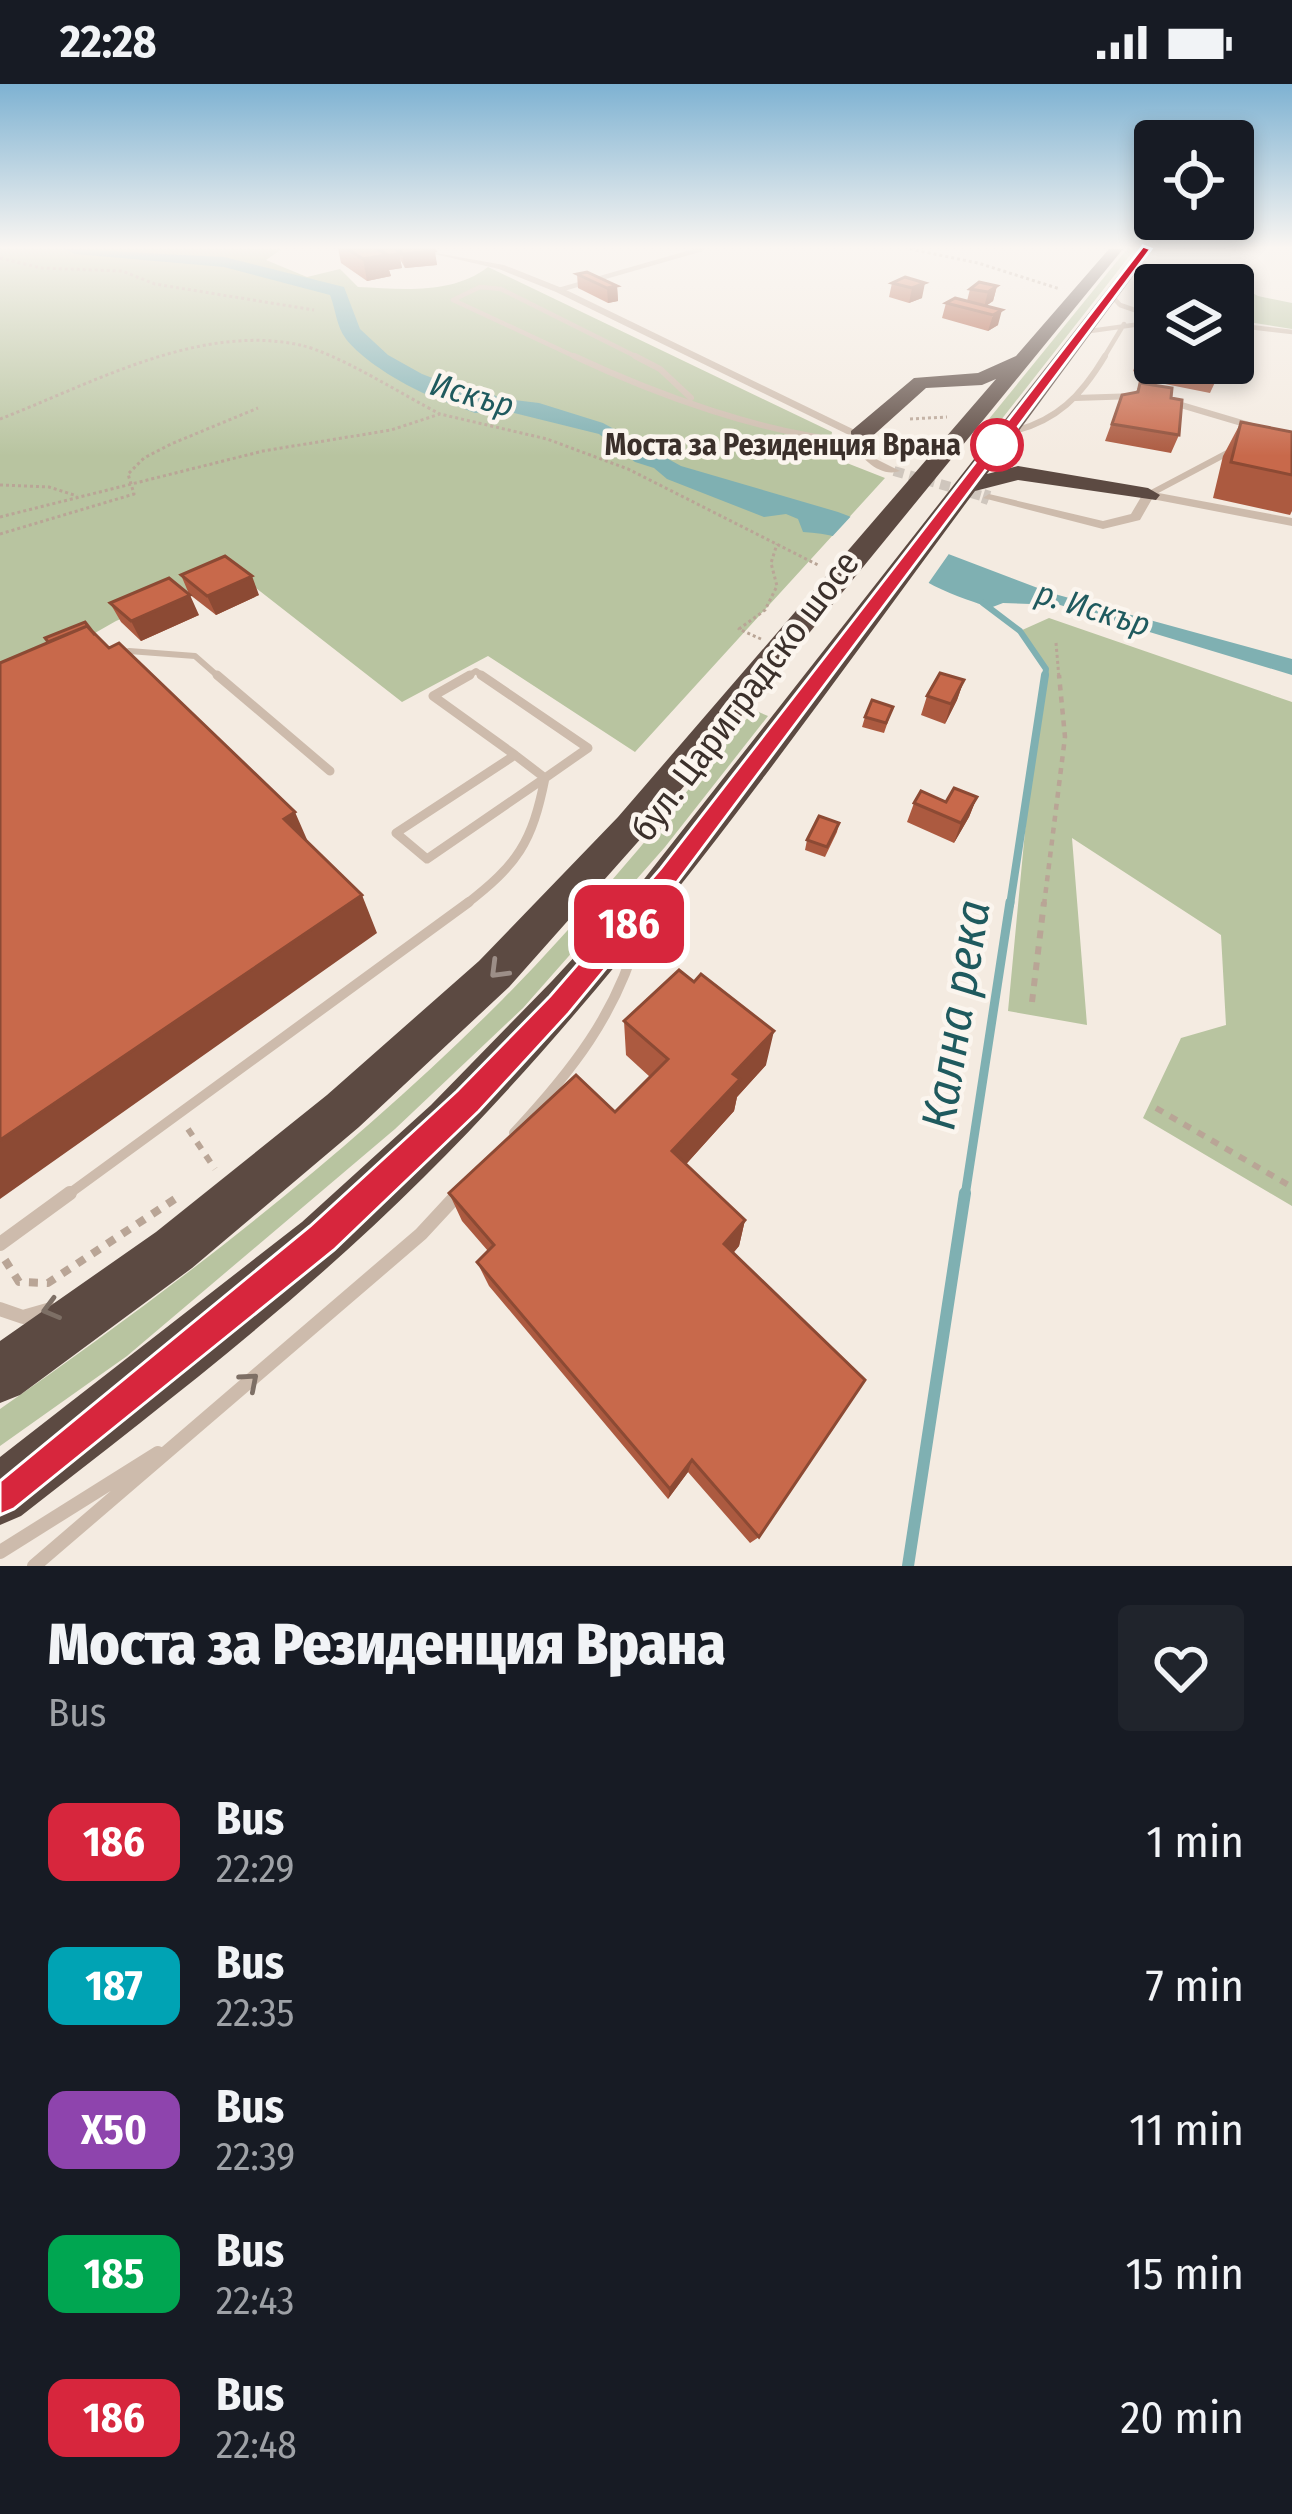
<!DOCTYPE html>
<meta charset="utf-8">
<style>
:root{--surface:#171b24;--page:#20242c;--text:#f1f3f6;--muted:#9ea1a6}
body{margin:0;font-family:"Fira Sans Condensed",sans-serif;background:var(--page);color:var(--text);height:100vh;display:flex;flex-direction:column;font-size:45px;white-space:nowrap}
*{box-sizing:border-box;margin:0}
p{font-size:39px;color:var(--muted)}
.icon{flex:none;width:66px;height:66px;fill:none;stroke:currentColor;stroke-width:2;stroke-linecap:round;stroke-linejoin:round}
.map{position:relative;height:1482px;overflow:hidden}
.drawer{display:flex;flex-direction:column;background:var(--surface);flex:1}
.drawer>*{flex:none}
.badge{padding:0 24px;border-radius:18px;font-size:42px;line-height:78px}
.fabs{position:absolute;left:1134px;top:36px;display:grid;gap:24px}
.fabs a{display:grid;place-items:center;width:120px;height:120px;border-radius:12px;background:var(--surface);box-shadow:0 6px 18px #0003;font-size:60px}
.map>.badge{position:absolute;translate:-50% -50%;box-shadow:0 0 0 6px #fff}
.round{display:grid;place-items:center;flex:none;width:126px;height:126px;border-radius:12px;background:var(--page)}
.head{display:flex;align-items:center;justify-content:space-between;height:204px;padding:0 48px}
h1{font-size:57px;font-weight:800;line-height:90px}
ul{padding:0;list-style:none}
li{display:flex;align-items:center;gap:36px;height:144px;padding:0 48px}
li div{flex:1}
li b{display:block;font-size:45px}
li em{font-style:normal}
li .badge{min-width:132px;font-weight:700;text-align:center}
.status{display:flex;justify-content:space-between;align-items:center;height:84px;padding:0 60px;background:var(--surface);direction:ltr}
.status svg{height:33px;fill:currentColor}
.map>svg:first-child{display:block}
</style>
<div class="status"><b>22:28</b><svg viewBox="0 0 49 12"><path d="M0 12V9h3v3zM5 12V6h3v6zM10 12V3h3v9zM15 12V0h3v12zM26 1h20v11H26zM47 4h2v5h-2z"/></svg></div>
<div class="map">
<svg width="1292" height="1482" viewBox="0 0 1292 1482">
<rect width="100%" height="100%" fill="#f4ebe1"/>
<path fill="#b8c4a0" d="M0,165h282l-16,11 41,17 33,-8 18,18c43,2 94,8 130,-20l344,165 -3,24 56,22 -250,274 -147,-96 -86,46 -168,-131 -118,50 -116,66z
M1127,165h8l-152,194 -12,-2z
M1192,182l15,2 51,28 34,7v26l-56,-9 10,-11 -13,-3v-21h-77v-6l-14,-3 10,-8z
M1049,534l243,84v504l-149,-88 38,-80 45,-13 -5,-90 -149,-97 15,187 -79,-14 23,-243 15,-99 -26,-38z
M754,626l14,6 -103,131 -142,161 -128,121 -268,227 -127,90v-37c176,-122 350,-257 502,-409 90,-91 171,-192 252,-290z"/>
<path fill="#7fb0b2" d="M435,303h46l18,11 40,5 64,20 78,43 157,46 213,81 241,66v16l-232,-70 -57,-2 -13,5c-21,-8 -44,-15 -63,-26 -42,-24 -74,-48 -124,-50l-5,-13 -12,-5 -22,3 -97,-38 -13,-11 -19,-6 -36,-28 -89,-22 -35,1 -26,-10 -1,-8z"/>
<path fill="#f4ebe1" d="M854,429l15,8 84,27 -28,40 -48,-32 -48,-16z"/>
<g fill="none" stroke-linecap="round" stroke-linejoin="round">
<path stroke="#7fb0b2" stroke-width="6" d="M983,519l37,28 26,38 -1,9"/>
<path stroke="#7fb0b2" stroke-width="8" d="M1010,821l35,-230"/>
<path stroke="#7fb0b2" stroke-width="9" d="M965,1112l45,-294"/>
<path stroke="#7fb0b2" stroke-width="12" d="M908,1482l57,-373"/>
<path fill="#7fb0b2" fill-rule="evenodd" d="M66,165l158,8 120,30 16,42 28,26 34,19 76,29 -4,5c-40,9 -124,-38 -148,-69 -10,-13 -10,-29 -16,-44l-106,-28 -149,-13z"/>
<path stroke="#cfc6bd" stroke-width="10" stroke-dasharray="10 6" stroke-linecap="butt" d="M894,387l95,27"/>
<path stroke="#cfc6bd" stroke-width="14" stroke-dasharray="14 6" stroke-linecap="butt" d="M983,412l6,2"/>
<path stroke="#b9a596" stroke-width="3" stroke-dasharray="3 3" stroke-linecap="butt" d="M910,165l68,14 82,26
M0,174l41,10 81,3 33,13 159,26
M0,335c91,-35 199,-96 300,-74 37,8 103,50 140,69
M910,335l37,-2
M0,401l49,2 28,9
M0,433l263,-66 128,-21 49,-16 107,25 81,30 192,97
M0,450l134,-40 -6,-20 16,-16 27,-14 87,-36
M761,555l-22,-10 26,-19 12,-24 -6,-23 6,-19
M1056,559l3,35"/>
<path stroke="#b9a596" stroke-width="4.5" stroke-dasharray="6 6" stroke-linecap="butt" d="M1044,821l21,-168 -6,-62"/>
<path stroke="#b9a596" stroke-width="6" stroke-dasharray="8 8" stroke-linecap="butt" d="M1032,918l12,-100
M1156,1024l136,79
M188,1045l27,40"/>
<path stroke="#b9a596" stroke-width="8" stroke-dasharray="9 9" stroke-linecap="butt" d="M5,1176l14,22 29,1 130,-86"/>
<path stroke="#cdbbac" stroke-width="4.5" d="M559,206l143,-41
M1111,211l9,10 35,12
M1233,241l59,7
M1083,248l72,-10
M580,275l-127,-59 27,-13 21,2 140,70
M1103,275l21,-35"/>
<path stroke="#cdbbac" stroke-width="6" d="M574,272c83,39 190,78 282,86
M635,272l25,13 31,29
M1075,314l62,-2
M1171,318l81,24
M1011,348c46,-11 70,-36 94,-76
M1148,411l85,-45
M121,571l8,-4 66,5 25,22
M465,594l11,-7 10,7"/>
<path stroke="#cdbbac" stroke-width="9" d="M217,591l113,96
M470,591l-37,21 82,59
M481,591l107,73 -43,30
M515,671l30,23
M515,671l-119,78 31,26 118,-81
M465,821c53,-41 67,-62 80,-127"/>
<path stroke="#cdbbac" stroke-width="10" d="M514,1049c57,-61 103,-119 125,-201
M66,1112l403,-294"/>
<path stroke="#cdbbac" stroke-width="14" d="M0,1160l70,-51
M0,1225l23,8 28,-8
M0,1468l158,-99
M34,1482l387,-332 37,-40"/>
<path fill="#cdbbac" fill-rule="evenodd" d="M413,165l91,16 58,23 301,146 -2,8 9,14 30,15c-20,7 -39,-13 -49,-29l2,-5 -297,-145 -57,-23z
M1148,407l144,27v8l-140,-27 -12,21 -37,9 -120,-31 6,-4 114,27 28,-7 13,-22z"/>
<path fill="#5c4a42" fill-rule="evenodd" d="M1109,165h14l-479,586 -135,152 -150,140 -167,141 -172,127 -20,8v-62l156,-109 171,-137 152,-134 139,-144 378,-438 -14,6 -56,3 -59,53h-16v-10l63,-53 64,-5 38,-17z
M1139,165h14l-166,225 31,-8 130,22 12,7 -4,5 -138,-20 -43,11c-175,236 -342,478 -551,686 -124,124 -265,231 -403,339l-21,9v-68l302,-235 129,-117 121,-124 78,-84z"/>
</g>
<path fill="#ac5a40" d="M338,164h57l4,5 -1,-5h35l4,17 -32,3 -5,-9 2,9 -13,2 2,6 -24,5 -26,-18z
M577,190l40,12 1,15 -10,2 -30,-15z
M905,193l17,21 -13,5 -20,-6 3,-14z
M997,202l-4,15 -7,5 12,19 -10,6 -46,-13 4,-15 21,-2 3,-12z
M1155,238v41h69l-14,30 -60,-12 -17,-10 12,-32z
M1140,299l31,15 8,37 -8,18 -66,-12 17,-46 14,-3z
M1241,338l51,10v79l-2,4 -77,-17 10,-42z
M181,491l78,20 -43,20 -27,-21z
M110,519l89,12 -58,26 -20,-19z
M964,596l-7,20 -12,24 -24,-9 6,-19z
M893,623l-9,26 -22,-6 3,-10z
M977,713l-8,20 -15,26 -47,-21 7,-19 32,-1z
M839,739l-2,9 -12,25 -20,-7 2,-10z
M624,937l142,44 -29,32 -3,14 -48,53 59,56 -6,26 -6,7 26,284 -9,6 -62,-71 -20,27 -179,-213 -12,-24 11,-11 -26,-30 -13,-28 166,-81 35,-35 -24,-22z"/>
<path fill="#8c4a34" d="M435,167l2,14 -32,3 -3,-14z
M399,170l3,14 -13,2 2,6 -24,5 -4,-22z
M925,199l-3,15 -13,5 3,-15z
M617,202l1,15 -10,2 -1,-15z
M997,202l-4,15 -9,6 4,-15z
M1002,226l-4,15 -10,6 5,-16z
M252,492l7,19 -43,20 -9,-19z
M190,511l9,20 -58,26 -10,-20z
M964,596l-7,20 -12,24 6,-20z
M977,713l-8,20 -15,26 7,-20z
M295,728l17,39 -28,-32z
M362,811l15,38 -377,266v-59z
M774,947l-8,34 -29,32 -3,14 -63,70 1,-30 61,-77z
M745,1136l-6,26 -20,24 5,-26z
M692,1376l-4,12 -20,27 2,-10z"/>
<path fill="#c8694b" stroke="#8c4a34" stroke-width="3" d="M346,164h30l11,7 -24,4z
M378,164h17l4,6 -16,2 4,-1z
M399,164h34l2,3 -33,3z
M587,188l30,14 -10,2 -30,-14z
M905,193l20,6 -13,5 -20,-5z
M979,198l18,4 -9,6 -18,-3z
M955,214l47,12 -9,5 -47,-12z
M1233,235l9,1 -9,22z
M1155,238v22l-10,-5z
M1140,299l32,5 -1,10 11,2 -3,35 -67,-11 10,-29 16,-3z
M1241,338l51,10v43l-61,-13z
M225,472l27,20 -45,20 -26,-21z
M169,494l21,17 -59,26 -21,-18z
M85,538l10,13 -8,-9 -39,16 -3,-4z
M87,542l22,22 10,-5 176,169 -11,7 78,76 -362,245v-477z
M940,589l24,7 -13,24 -24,-8z
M872,616l21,7 -7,16 -21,-6z
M954,704l23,9 -16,26 -47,-20 7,-12 25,11z
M819,732l20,7 -12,24 -20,-7z
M679,886l15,12 7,-8 73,57 -41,43 7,5 -68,72 73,69 -21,24 141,136 -106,157 -67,-77 -22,29 -193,-227 17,-17 -45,-52 127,-118 39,37 53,-53 -44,-38z"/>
<defs><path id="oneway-chevron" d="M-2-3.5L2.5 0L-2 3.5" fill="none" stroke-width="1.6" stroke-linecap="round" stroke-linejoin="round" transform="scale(3)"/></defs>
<use stroke="#9c8e87" href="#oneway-chevron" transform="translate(498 886) rotate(135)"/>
<g stroke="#7d6f65">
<use href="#oneway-chevron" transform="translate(51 1225) rotate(165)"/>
<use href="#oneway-chevron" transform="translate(250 1297) rotate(-41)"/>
</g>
<linearGradient id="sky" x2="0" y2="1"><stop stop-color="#7eb2d2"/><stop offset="0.44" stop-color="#faf6f2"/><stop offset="1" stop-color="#faf6f2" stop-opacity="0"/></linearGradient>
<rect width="1292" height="372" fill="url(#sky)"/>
<path fill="#d7263d" stroke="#fff" stroke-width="3" d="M1143,162l8,3 -473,632 -109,132 -90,98 -145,139 -320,259 -14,6v-34l310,-255 147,-135 93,-95 111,-128z"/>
<circle fill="#fff" stroke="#d7263d" stroke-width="6" cx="997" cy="361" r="24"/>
<g text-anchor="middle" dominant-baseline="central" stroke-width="9" stroke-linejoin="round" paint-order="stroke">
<g font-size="30" font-weight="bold" fill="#3b302b" stroke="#fbf5ee" text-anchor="end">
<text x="961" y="361">Моста за Резиденция Врана</text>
</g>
<g font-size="33" font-style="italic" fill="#1f5a5e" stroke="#fbf5ee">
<text transform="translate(472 311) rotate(16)">Искър</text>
<text transform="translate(1093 525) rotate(17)">р. Искър</text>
</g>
<g font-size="36" fill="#3b302b" stroke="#fbf5ee">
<text transform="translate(745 612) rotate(-53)">бул. Цариградско шосе</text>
</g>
<g font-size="48" font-style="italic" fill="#1f5a5e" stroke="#fbf5ee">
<text transform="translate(956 931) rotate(-81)">Кална река</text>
</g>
</g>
</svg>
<div class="fabs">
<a><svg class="icon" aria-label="locate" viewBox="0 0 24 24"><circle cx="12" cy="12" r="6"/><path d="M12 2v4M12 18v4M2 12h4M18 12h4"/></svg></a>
<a><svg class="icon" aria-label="layers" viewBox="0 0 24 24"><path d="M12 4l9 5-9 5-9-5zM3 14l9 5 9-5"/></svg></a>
</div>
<b class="badge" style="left:629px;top:840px;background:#d7263d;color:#fff">186</b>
</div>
<section class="drawer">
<div class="head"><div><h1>Моста за Резиденция Врана</h1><p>Bus</p></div><a class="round"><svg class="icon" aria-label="heart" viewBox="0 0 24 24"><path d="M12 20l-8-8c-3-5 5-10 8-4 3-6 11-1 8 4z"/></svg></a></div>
<ul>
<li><span class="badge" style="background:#d7263d;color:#fff">186</span><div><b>Bus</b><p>22:29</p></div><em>1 min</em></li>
<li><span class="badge" style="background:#00a3b4;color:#fff">187</span><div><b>Bus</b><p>22:35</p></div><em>7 min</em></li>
<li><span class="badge" style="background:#8e44ad;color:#fff">Х50</span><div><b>Bus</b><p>22:39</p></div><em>11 min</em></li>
<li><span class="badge" style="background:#00a651;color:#fff">185</span><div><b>Bus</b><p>22:43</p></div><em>15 min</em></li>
<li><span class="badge" style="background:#d7263d;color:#fff">186</span><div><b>Bus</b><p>22:48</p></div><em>20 min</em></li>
</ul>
</section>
